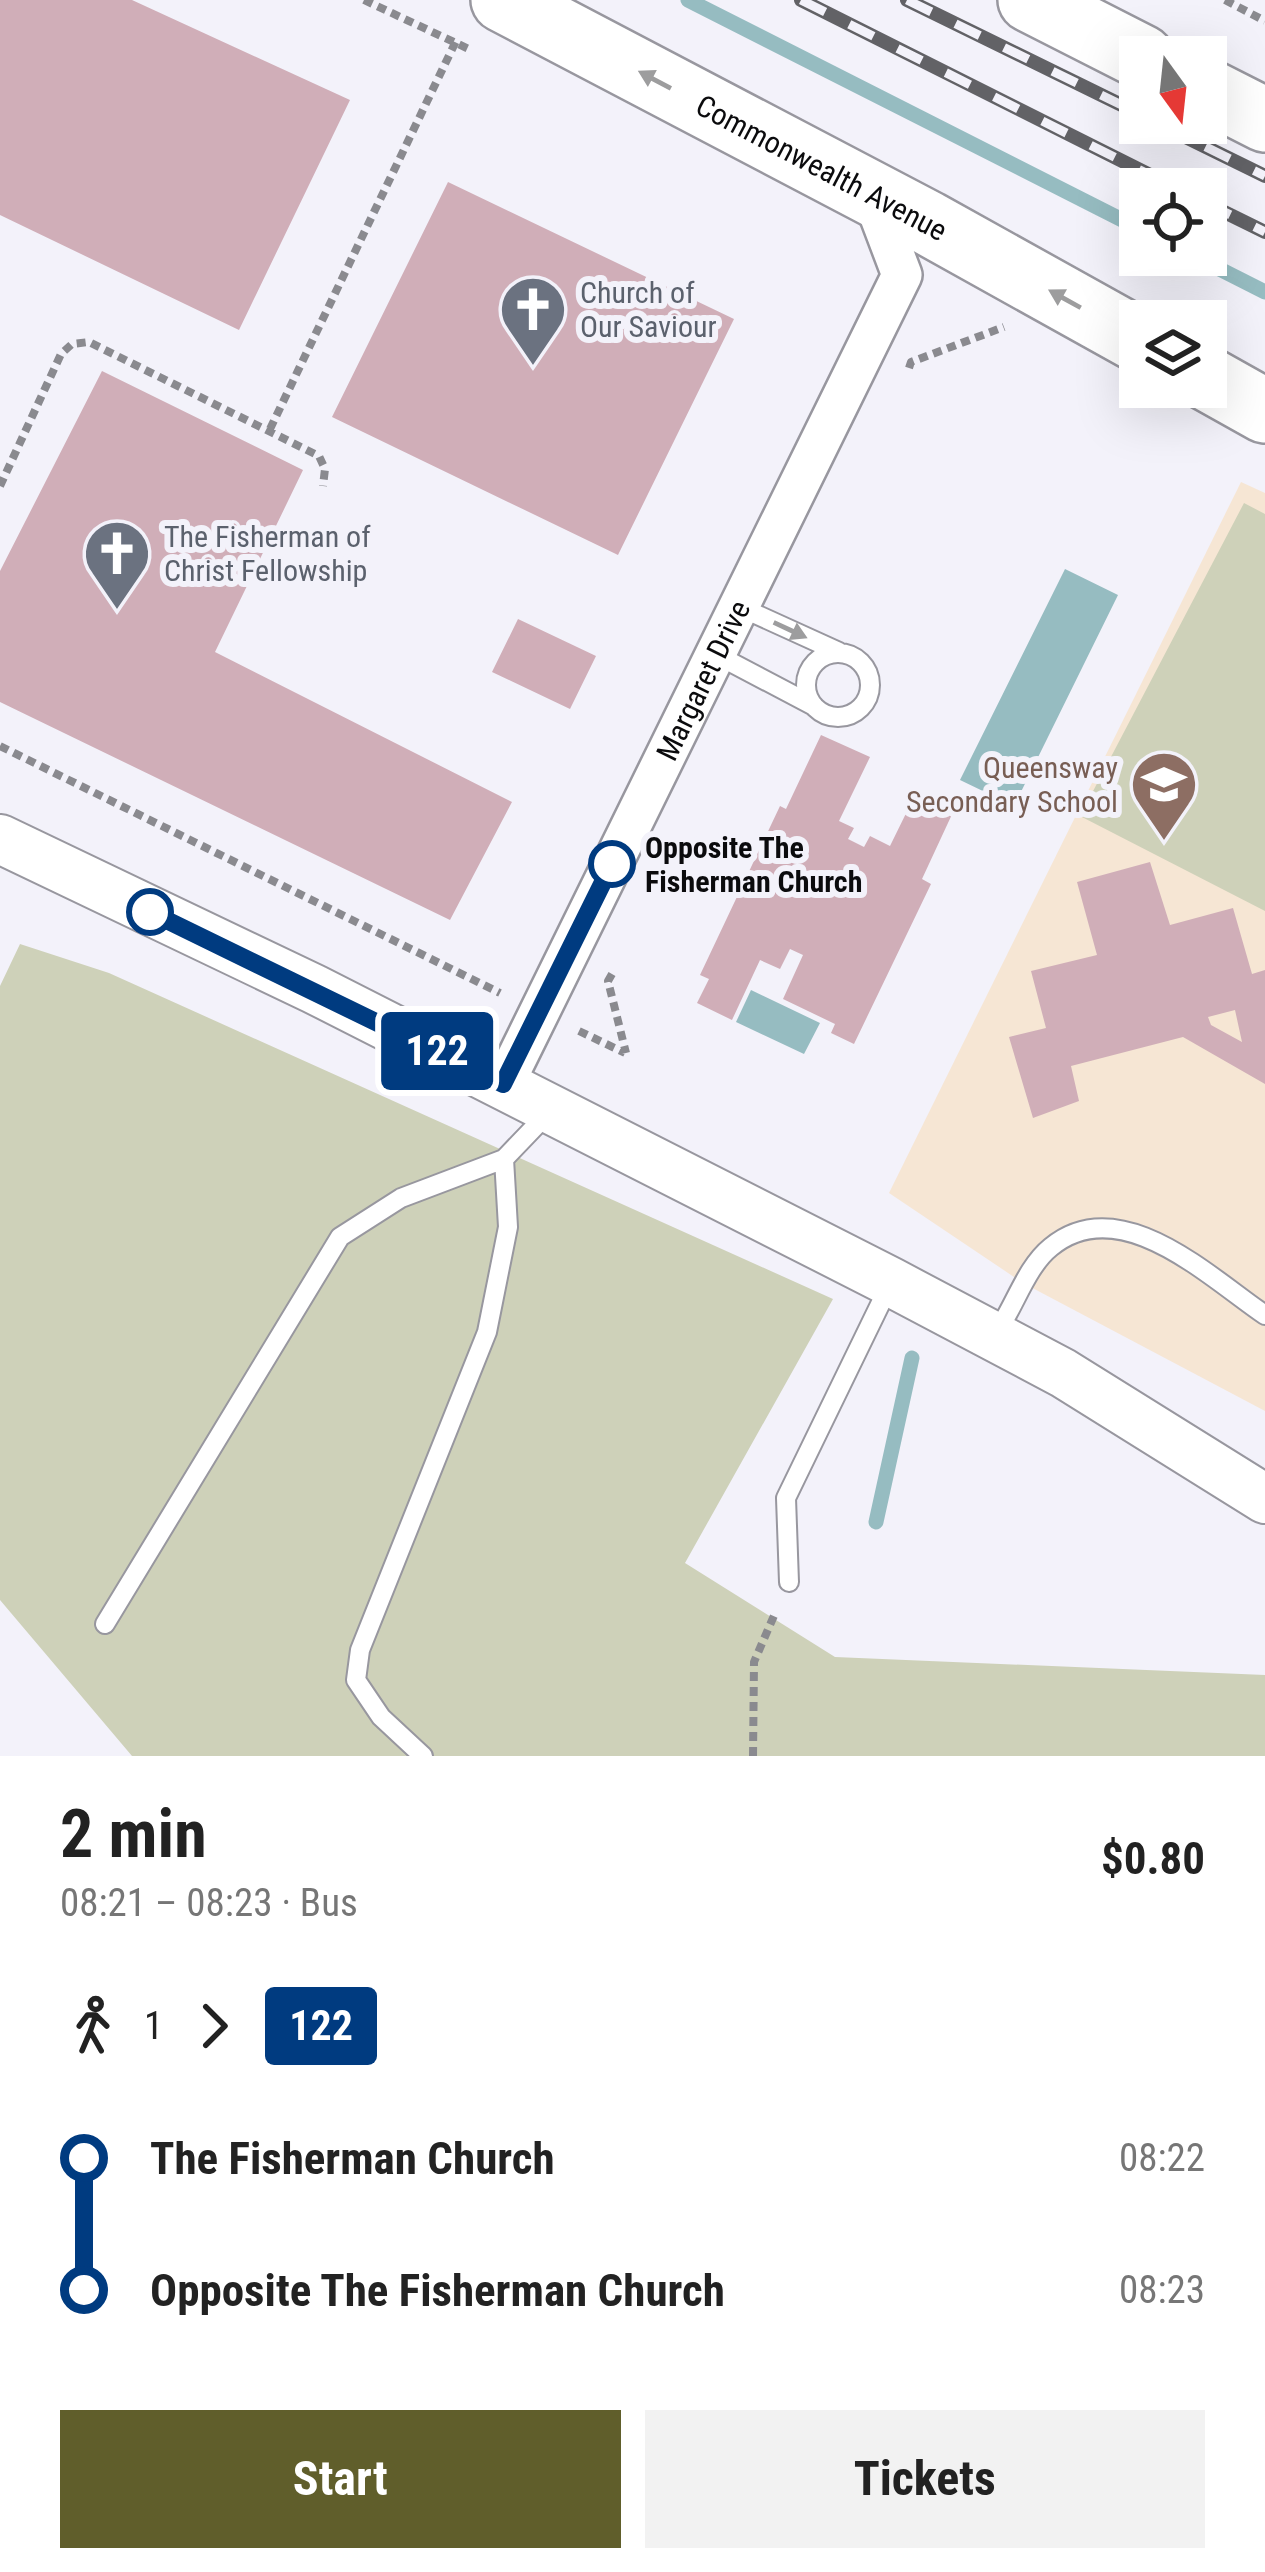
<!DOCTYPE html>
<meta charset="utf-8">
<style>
:root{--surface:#fff;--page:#f2f2f2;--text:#222;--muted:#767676;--accent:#605e2b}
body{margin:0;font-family:"Roboto Condensed",sans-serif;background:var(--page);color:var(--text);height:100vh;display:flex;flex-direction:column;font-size:45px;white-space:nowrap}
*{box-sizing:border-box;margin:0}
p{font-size:39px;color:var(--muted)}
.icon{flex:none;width:66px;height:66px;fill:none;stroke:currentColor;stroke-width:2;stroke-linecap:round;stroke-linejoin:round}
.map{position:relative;height:1756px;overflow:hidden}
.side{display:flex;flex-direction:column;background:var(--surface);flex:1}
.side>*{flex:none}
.badge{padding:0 24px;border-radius:9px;font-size:42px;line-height:78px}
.needle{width:78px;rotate:165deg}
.tools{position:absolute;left:1119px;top:36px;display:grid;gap:24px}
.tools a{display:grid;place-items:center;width:108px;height:108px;border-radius:0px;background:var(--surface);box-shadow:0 12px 48px #0002;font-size:60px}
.map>.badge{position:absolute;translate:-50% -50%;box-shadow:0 0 0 6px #fff}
.legs{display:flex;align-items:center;gap:18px;height:132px;padding:0 60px;font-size:39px}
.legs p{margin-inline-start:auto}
.headline{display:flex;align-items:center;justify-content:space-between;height:204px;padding:0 60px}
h1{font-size:66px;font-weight:700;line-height:90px}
.button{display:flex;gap:24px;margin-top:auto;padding:24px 60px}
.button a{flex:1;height:138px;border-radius:0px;background:var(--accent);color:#fff;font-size:48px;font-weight:700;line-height:138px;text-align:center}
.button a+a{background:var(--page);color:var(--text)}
ul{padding:0 60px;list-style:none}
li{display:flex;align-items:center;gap:42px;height:132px;font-size:45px}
li i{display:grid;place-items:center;width:18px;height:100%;margin:0 15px;background:currentColor}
li i::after{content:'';width:30px;height:30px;margin:-15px;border:9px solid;border-radius:50%;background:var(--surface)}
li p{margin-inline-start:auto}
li:first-child i{background:linear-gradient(#0000 50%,currentColor 0)}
li:last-child i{background:linear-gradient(currentColor 50%,#0000 0)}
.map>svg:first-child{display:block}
</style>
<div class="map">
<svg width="1265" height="1756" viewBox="0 0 1265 1756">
<rect width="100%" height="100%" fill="#f3f2fa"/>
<path fill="#f6e6d4" d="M1241,482l24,11v918l-242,-128 -134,-90z"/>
<path fill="#ced1b9" d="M1244,503l21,11v397l-185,-95z
M20,944l89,29 724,326 -148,264 150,94 430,18v81h-1133l-132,-156v-614z"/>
<path fill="#96bcc1" d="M1065,569l53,26 -104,211 -54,-26z
M751,990l69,33 -16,31 -68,-32z"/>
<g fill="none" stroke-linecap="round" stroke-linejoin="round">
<path stroke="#96bcc1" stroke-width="15" d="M688,0l452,229
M1192,255l73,37
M876,1522l36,-164"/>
</g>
<path fill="#d0aeb8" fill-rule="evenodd" d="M0,0h132l218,100 -111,230 -239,-115z
M448,182l286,137 -116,236 -286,-138z
M102,371l201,99 -88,182 297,150 -62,118 -450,-218v-131z
M518,619l78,37 -26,53 -78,-37z
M821,735l49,22 -31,64 15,7 -6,11 16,8 6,-11 20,10 26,-53 38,17 -32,69 9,5 -77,160 -23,-11 4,-9 -52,-25 20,-44 -13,-6 -10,20 -20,-9 -28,60 -35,-17 12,-24 -9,-4 80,-169 6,3z
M1150,862l20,63 63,-17 19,66 13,-4v114l-82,-47 -112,29 8,35 -46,17 -24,-81 37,-9 -15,-57 66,-16 -20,-73zM1235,1010l7,32 -31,-17 -3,-8z"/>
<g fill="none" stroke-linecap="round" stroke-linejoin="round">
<defs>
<path id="service" d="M740,607l99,45
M806 685a32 32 0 1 1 64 0a32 32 0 1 1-64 0Z
M717,655l97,51
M996,1333c19,-27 30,-66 55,-86 69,-57 158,30 214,68
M789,1582l-3,-84 105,-216
M105,1624l235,-387 61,-39 103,-39 46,-48
M423,1756l-42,-39 -25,-37 4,-30 127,-318 21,-105 -4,-68"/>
<g id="minor">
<path id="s1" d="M504,1084l398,-809 -31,-82"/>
</g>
<path id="tertiary" d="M0,839l314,150 577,293 172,91 202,126"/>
<g id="primary">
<path id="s2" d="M503,0l425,223 212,118"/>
<path d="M1030,0l112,57"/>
<path d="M1206,90l59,30"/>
<path d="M1206,378l59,33"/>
</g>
</defs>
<use href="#service" stroke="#98979f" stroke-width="22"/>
<use href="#minor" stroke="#98979f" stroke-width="44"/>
<use href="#tertiary" stroke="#98979f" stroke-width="52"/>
<use href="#primary" stroke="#98979f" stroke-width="68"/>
<path stroke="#8a8a8f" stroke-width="8" stroke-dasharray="9 6" stroke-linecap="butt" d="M364,0l107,50
M1225,0l40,21
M909,368l2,-6 93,-35
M270,429l186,-388
M0,486l61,-132 11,-10 17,-2 230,114 6,13 -2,17
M0,746l500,247
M612,974l-4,7 18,72
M579,1031l46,22
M753,1756l1,-94 22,-51"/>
<use href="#service" stroke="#fff" stroke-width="18"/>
<use href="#minor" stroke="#fff" stroke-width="39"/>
<use href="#tertiary" stroke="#fff" stroke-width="48"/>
<use href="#primary" stroke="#fff" stroke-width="63"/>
<defs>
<path id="rail" d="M801,0l377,189
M907,0l233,114
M1157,123l108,53
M1206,203l59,29"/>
</defs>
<use href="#rail" stroke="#626266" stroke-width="14"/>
<use href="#rail" stroke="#f3f2fa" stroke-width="9" stroke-dasharray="27" stroke-linecap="butt"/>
</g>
<defs><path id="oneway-solid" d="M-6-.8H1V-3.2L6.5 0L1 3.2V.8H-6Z" transform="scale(3)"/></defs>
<g fill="#9d9d9e">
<use href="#oneway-solid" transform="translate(655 80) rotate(-152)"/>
<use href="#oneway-solid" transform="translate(1065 299) rotate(-151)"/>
<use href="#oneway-solid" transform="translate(790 630) rotate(25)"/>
</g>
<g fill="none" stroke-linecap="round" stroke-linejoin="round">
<defs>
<path id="line-1" d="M150,912l353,172 109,-220"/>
</defs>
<use href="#line-1" stroke="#fff" stroke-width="27"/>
<use href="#line-1" stroke="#003b80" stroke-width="18"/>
</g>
<defs>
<symbol id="church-pin" viewBox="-11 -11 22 30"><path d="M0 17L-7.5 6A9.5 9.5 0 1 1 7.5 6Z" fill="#6b7280" stroke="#f3f2fa"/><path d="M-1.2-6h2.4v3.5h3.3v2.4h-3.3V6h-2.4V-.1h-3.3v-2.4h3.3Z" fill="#fff"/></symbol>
<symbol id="school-pin" viewBox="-11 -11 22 30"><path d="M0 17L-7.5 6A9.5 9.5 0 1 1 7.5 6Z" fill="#8d6e63" stroke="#f3f2fa"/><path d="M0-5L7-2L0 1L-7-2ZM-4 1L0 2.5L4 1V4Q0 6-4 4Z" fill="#fff"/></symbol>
</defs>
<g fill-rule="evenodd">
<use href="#church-pin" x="495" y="271" width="76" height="104"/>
<use href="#church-pin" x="79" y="515" width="76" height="104"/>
<use href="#school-pin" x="1126" y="746" width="76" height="104"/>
</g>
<g fill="#fff" stroke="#003b80" stroke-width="6">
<circle cx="612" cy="864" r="21"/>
<circle cx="150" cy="912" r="21"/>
</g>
<g text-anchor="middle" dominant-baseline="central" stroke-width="12" stroke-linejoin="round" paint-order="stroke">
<g font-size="30" fill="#0b0b0d" stroke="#f3f2fa">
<text stroke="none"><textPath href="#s2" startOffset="360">Commonwealth Avenue</textPath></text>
<text stroke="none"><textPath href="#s1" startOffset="450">Margaret Drive</textPath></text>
</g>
<g font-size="30" fill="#5b616d" stroke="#f3f2fa" text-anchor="start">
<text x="580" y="292">Church of<tspan x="580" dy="34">Our Saviour</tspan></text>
<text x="164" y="536">The Fisherman of<tspan x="164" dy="34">Christ Fellowship</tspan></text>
</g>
<g font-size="30" fill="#785e54" stroke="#f3f2fa" text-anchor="end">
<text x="1118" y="767">Queensway<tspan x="1118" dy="34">Secondary School</tspan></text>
</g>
<g font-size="30" font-weight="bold" fill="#0b0b0d" stroke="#f3f2fa" text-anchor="start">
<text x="645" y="847">Opposite The<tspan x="645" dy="34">Fisherman Church</tspan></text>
</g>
</g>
</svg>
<div class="tools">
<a><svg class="needle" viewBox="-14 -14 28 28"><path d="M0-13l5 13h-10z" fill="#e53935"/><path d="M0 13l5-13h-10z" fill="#767676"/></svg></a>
<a><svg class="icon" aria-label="locate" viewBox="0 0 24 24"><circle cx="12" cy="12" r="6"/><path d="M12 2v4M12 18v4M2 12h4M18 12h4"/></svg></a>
<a><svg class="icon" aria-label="layers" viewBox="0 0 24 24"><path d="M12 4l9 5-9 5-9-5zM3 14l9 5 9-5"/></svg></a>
</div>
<b class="badge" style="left:437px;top:1051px;background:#003b80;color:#fff">122</b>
</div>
<section class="side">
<div class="headline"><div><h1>2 min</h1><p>08:21 – 08:23 · Bus</p></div><b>$0.80</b></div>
<div class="legs"><svg class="icon" aria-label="walk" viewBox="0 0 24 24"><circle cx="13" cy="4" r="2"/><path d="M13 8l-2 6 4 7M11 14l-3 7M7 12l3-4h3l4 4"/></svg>1<svg class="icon" aria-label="forward" viewBox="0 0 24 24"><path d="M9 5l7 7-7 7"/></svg><b class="badge" style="background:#003b80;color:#fff">122</b></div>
<ul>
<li><i style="color:#003b80"></i><b>The Fisherman Church</b><p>08:22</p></li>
<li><i style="color:#003b80"></i><b>Opposite The Fisherman Church</b><p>08:23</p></li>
</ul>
<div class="button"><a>Start</a><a>Tickets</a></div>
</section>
